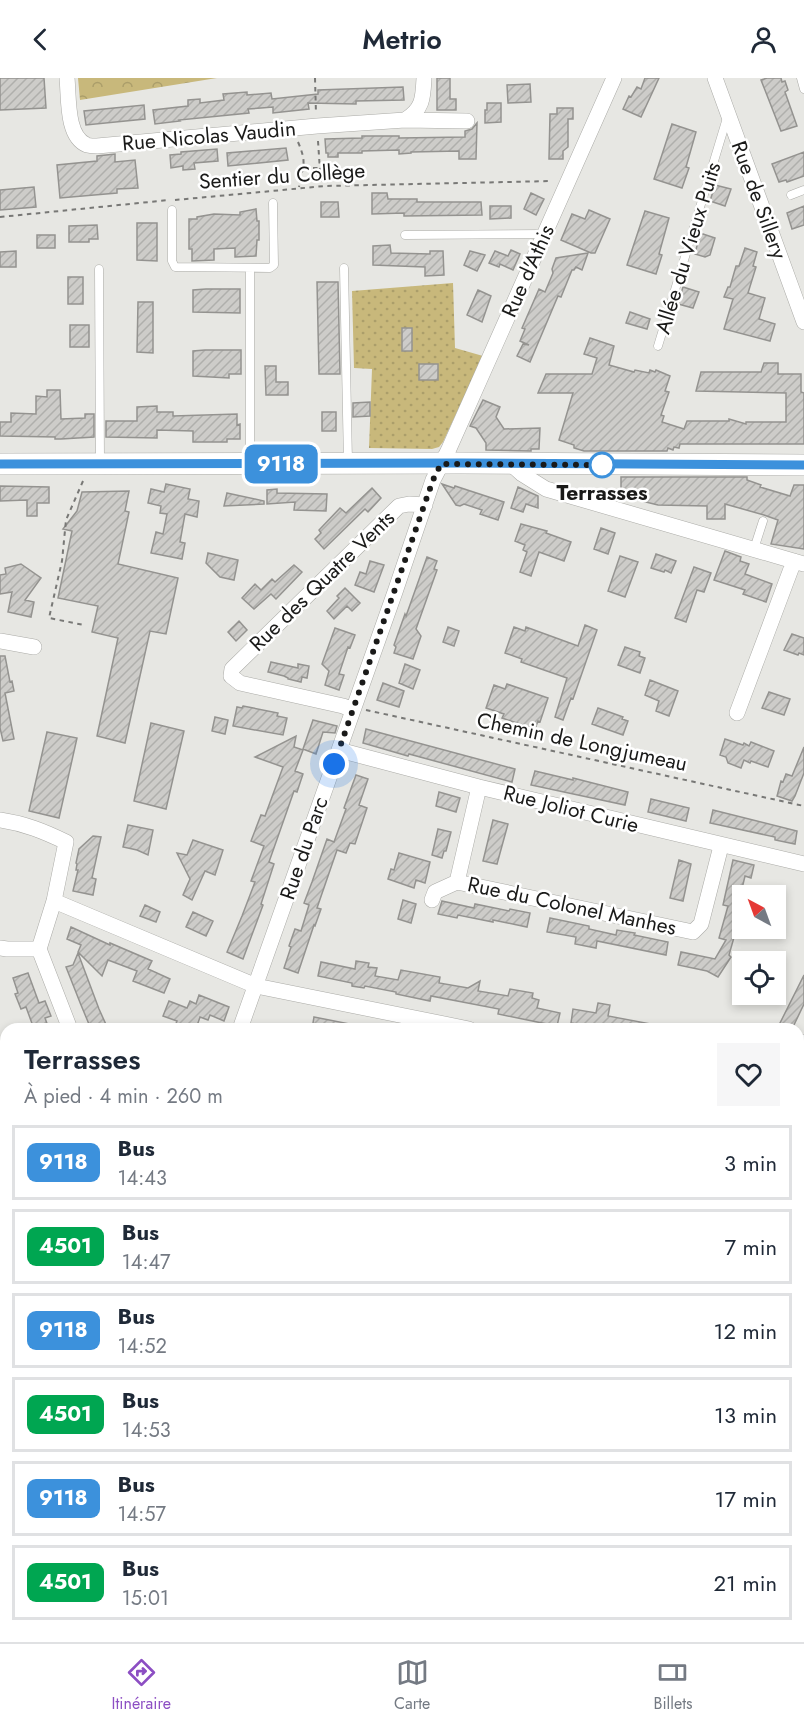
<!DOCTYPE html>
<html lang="fr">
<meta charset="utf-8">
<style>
:root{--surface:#fff;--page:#f6f6f7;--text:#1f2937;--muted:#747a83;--line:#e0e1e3;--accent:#8c4ec3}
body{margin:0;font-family:Jost,sans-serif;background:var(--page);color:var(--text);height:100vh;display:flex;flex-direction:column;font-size:22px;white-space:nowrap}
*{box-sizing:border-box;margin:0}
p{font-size:20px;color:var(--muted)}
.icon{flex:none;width:33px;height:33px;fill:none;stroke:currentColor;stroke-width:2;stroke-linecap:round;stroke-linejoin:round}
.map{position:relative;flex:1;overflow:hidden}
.drawer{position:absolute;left:0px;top:945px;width:804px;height:620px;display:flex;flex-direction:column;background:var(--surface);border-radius:18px 18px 0 0;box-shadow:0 3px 9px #0003}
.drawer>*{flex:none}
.badge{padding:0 12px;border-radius:9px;font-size:21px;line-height:39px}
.needle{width:39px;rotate:319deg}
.controls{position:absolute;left:732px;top:807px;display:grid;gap:12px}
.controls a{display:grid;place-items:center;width:54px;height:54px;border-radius:0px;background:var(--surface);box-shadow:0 3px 9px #0003;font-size:30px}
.you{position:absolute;width:30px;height:30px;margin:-15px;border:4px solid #fff;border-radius:50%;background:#1a73e8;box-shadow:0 0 0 9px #1a73e833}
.map>.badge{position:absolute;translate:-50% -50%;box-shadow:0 0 0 3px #fff}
.round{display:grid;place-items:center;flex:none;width:63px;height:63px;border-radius:0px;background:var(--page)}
.head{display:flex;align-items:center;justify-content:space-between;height:102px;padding:0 24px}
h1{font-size:28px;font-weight:600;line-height:45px}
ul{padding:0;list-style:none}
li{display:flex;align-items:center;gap:18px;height:75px;margin:0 12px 9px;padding:0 12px;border:3px solid var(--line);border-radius:0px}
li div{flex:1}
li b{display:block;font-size:22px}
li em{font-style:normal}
li .badge{min-width:66px;font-weight:700;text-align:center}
header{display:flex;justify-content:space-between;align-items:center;height:78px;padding:0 24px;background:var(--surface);font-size:27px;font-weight:600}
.dock{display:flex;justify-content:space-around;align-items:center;height:84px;border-top:2px solid var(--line);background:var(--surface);font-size:16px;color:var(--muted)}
.dock a{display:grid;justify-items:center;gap:3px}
.dock .selected{color:var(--accent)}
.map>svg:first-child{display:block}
</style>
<header><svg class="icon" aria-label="back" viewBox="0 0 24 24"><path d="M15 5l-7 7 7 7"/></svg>Metrio<svg class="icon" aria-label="person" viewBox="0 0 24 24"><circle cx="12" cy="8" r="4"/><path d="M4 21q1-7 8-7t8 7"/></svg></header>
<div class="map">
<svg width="804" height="1564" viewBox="0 0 804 1564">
<defs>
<pattern id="grass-dots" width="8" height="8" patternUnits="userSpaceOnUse" patternTransform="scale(1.5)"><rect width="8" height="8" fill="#c8b87b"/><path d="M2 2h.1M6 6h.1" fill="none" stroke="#ab9e6a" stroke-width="1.8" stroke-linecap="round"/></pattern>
<pattern id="park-crowns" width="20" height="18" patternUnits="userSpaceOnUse" patternTransform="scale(1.5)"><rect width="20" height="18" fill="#c8b87b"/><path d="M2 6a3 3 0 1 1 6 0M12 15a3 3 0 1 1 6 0" fill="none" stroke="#ab9e6a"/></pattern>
<pattern id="building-hatch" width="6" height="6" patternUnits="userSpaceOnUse" patternTransform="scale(1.5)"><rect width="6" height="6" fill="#cdccc9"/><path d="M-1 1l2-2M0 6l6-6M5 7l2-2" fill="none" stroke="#afafac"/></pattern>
</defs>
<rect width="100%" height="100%" fill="#e7e7e3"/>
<path fill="url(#grass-dots)" d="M453,205l2,65 28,8 -40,86 -4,5 -7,2 -63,-1 3,-79 -18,-1 -2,-77z"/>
<path fill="url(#park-crowns)" d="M78,0h139l-137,22z"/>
<path fill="#c8b87b" d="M6,1466v92l408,1 -1,5h-413v-76z"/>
<path fill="url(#building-hatch)" stroke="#949390" stroke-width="1.5" d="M0,0h44l2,30 -46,2z
M437,0h13v21h6v11h-19z
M645,0h14l-18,39 -18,-8 6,-13 2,1 6,-10 4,2z
M767,0h14l1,4 3,-1 3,9 -3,2 12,34 -16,5 -20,-51z
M530,6l1,18 -23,1 -1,-18z
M403,9l1,13 -48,1v3l-48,-1 1,6 -36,4v-6l-12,1 -13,1 1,4 -70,7 1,1 -25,3 -2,-14 35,-4v-6l12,-1v4l24,-3 -1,-6 24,-2v3l24,-2 1,6 46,-5v-4z
M487,25h14v19l-16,1v-13h2z
M144,27l1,14 -59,6 -2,-14z
M557,30h16v11h-5v28l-5,4v8h-14l1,-45h7z
M477,45l-1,36h-17v-8l-48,1v1l-12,1v-4l-37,1v2h-24v4h-10v-4h-2l-1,-14 37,-1v-2h37v2l66,-1v-6l7,-2z
M672,46l24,8 -10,35 3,1 -7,20 -28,-9z
M286,70l2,12 -60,6 -1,-13z
M217,71l1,12 -24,2 1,6 -12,1v-4l-12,2 -1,-13 11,-1v-2z
M804,74v24l-17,6 -1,-2 -7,2 -7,-18z
M115,76v8l20,-2 3,28 -21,1v4l-57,5 -3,-33 40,-4v-5z
M715,107l16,4 -6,17 -15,-5z
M34,109l2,20 -36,3v-20z
M372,115h15l1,6h29v3h64l1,13 -78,1v-3l-32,1z
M531,115l13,6 -8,16 -12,-6z
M321,124h17l1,15h-18z
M490,128h21v12l-21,1z
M804,128v19l-12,4 -5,-16z
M256,131l1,12h2v19h-2l-1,16 -21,1v-9l-21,1v11l-22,1v-12h-3v-30h8v-2l17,-3 26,1v-3z
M589,132l21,9 -15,34h-4l-30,-13 11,-26 13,5z
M645,133l24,7 -10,36 3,1 -6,19 -29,-9z
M137,145h20v38l-20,-1z
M97,147l1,14h-9v3h-20v-16z
M700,155l15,5 -5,17 -5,2 -10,-3z
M37,157h18v13h-18z
M390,167l1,8 39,1v-3h13l1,24 -19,1v-9l-52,-2v-19z
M745,170l12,4 -4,14 3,1 -8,26 17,5 -6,21 16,5 -5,17 -46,-12 9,-30 -9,-2 4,-10h2l6,-21h3z
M511,172l9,4 -7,16 -13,-6 -1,3 -10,-4 6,-12 13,5z
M16,173v16h-16v-15z
M470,173l15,4 -8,16 -13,-6z
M588,175l-6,17 -6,-3 -2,3h-2l-11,27 -3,-1 -28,66 -13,-6 6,-12 6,1 -9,-4 5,-12 -3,-1 17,-39 6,3 8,-19 -1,-4 4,-11z
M68,199h15v27h-15z
M317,204h21l2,92h-21z
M683,209l16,5 -6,16 -15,-4z
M206,211h34v24l-47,-1v-22z
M478,212l13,6 -9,26 -15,-7z
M138,224h15v51l-16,-1z
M630,234l20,7 -3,10 -21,-6z
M70,247h19v22h-19z
M402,250h10v23h-10z
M590,260l24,8 -5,19 25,7 1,-2 14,3 1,-3 5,2 1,-2 14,6 -5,15 4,1 -8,23 3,1 -2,6 22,7 3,-8h42v-2l17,5v-2h40v-29l-90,-2 5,-19h60l3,-9h14v11h23v18l3,1v51h-124l-1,4 -5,-1 -1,3 -5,-2 -1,3h-83l-10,-3v-3l-15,-5 14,-47h-35l8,-19h46l5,-16 -13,-4z
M205,272h36v24h-12v4l-36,-2v-25z
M419,286h19v16h-19z
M265,288h11v16h12v13h-22z
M47,312h13l1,29 24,-1v-4h9v23l-33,2h-6v-2l-55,-1v-14h11v-9l25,1v-18l11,1z
M483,322l17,7 -4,10 8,12 36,-1 -1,21h-8v2l-45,-1v-7l-10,-15 -6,-2z
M370,324v14l-17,1v-14z
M157,328v6h16v4l64,-2v11l3,-1v15h-13v3h-34v-11l-36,-1v8l-51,-1v-16h31v-14z
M322,334h14v19h-14z
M621,399h126v3l14,5 -1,2 30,9 4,-11h10v64l-33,-5 7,-24 -14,-5 -39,-11v15h-18v-13l-49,-1 -37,-9z
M166,406l24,5 -2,10 11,2 -2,16 -12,-3 -5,28 5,1 -3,16 -31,-6 5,-21 7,2 4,-20 -7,-1 1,-7 -13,-3 3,-14 13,3z
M442,406l12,4 1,-2 49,16 -6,18 -18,-6 2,-4 -18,-6 -4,2 -4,-1z
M0,408l49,1v16h-12v13h-10v-16l-27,1z
M518,409l20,9v12l-12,-4 -3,8 -12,-4z
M372,410l9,10 -13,14 -3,-3 -41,40 -9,-10 6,-6 -2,-3 21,-22 6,5z
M277,411v4l50,1 -1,17 -32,-1 1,-8 -28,2v-14z
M129,413l-4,20 4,1 -11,52 60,14 -12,56 -16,-3 -25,112 -28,-7 21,-98 -26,-6 6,-26 -40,-8 14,-67 -9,-2 14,-18 5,-19z
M227,415l37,8v3l-40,2z
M521,446l26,7 -1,2 25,9 -7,19 -25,-9 -8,24 -11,-4 7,-20 -4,-2 2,-5 -10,-4z
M601,450l14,5 -7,21 -14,-5z
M725,473l16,6 -1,4 9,3 -4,10 27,10 -6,18 -23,-8 2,-4 -31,-10z
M208,475l30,7 -4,20 -14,-3 -14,-14z
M656,476l20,7 -5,12 -6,-3 -1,2 -13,-4z
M620,478l18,6 -13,35 -17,-6z
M427,479l10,4 -3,8 3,1 -21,59 5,7 -8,23 -19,-6 2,-6 -2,-2 11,-31 1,2z
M370,483l14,4 -10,27 -19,-7 5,-13 6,2z
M21,486l20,14 -16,22 9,2 -3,15 -23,-5 4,-20 -12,2v-19l6,-1 -1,-6z
M294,487l8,7 -26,27 -5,-5 -17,15 -12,-11 13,-14 6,6 11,-11 3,3z
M694,489l17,6 -7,19 -7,-2 -11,32 -11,-4z
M345,510l15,15 -8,8 -5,-5 -13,13 -7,-8 12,-13 -2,-2z
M239,543l8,9 -11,11 -8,-9z
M585,547l12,5 -24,69 -2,-1 -8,22 -8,-3 12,-39 -46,-16 1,-3 -17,-6 9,-26 11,4 1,-4 52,19z
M448,549l11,4 -5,15 -11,-4z
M335,550l20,7 -5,13 -2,-1 -9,27 5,1 -5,15 -14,-5 4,-14 -7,-7z
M792,556l12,4v17l-5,-2 -1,2 -14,-5z
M625,569l15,5 -1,4 6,2 -5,15 -22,-8z
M0,578h5l5,26 2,-1 2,10 -9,2 9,46 -11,2 -3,-13z
M271,584l27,6v-4l11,2 -2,12 -5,-1 -1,5 -13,-3v-1l-4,-2 -16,-4z
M405,586l15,6 -7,19 -14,-6z
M650,602l28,11 -9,25 -13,-5 3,-10 -14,-6z
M383,605l21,8 -5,16 -22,-7z
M507,606l41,14 -8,24 -2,-1 -3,8 -33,-11 2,-4 -18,-6 8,-23 11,4z
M769,614l21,7 -6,16 -22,-7z
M243,628l35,7 -1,3 10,2 -4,17 -50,-9 4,-19 5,1z
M598,630l25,9 -1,2 6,2 -5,14 -31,-11z
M215,639l13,3 -3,14 -13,-3z
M313,642l24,6 -2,7 -12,-1 -7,22 -13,-5z
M151,645l33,8 -18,78 -32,-8z
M366,651l149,40 -3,13 -103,-28 -1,2 -45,-13z
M47,654l30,6 -18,80 -30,-7z
M296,658l-2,11 9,3 -8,21 8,3 -6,18 -3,-1 -25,71 5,2 -13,40 2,1 -20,54 -16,-7 15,-36 13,-34 -4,-1 13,-35 -13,-5 10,-26 4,1 18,-49 -28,-10z
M725,661l18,6 1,-2 5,3 2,-4 23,9 -6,16 -17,-6 -1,2 -6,-3 -3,8 -13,-5 -2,-6 -6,-2z
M804,669v26l-9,23 -3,5 -15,-5 4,-15 2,1 3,-8 6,2z
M535,693l38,9v-2l55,14 -3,13 -94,-20z
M356,697l12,4 -9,26 8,3 -12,36 -5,-1 -4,10 -9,-3 -20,58 4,1 -6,17 -1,-1 -16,48 -14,-5 7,-21 -2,-1 6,-17 6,2 8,-26 -5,-2 8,-21 15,-43 7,3 12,-33 -2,-1z
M439,714l21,6 -4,14 -20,-6z
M651,721l38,9 -3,13 -38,-9z
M713,732l84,21 -2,13 -20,-4v-3l-65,-14z
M493,742l15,4 -11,40 -14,-3z
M128,747l25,5 -5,25 -11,-5 -14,-3z
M438,751l13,3 -5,19h-2l-2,7 -10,-3z
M93,758l8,1 -9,41 4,1 -3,16 -20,-4 5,-21h-2l1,-6 -1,-1 3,-14z
M193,762l30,10 -8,25 -10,-4 -13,29 -9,-5 7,-16 -13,-26 10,2z
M399,775l31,9 -5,21 -9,-3 -2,8 -26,-9 3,-10 3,1z
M679,782l12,4 -8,37 -13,-3z
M733,782l21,5 -3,13 -6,-2 -6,25 3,1v7l-13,46 2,2 -13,20 -11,-6 -29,-6 3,-13 34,7 11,-19 -7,-2 9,-32 -5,-1z
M403,822l13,4 -5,19 -13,-4z
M442,823l32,7 1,-4 34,7 1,-2 20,4 -3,14 -34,-7v2l-35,-7 -1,3 -19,-4z
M145,827l15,7 -4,10 -16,-6z
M193,834l20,9 -7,15 -20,-9z
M550,840l39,8v3l27,6 1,-5 18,3 -1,2 34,7 -2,13 -69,-14 -1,7 -21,-4 1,-7 -29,-5z
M71,849l39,18v-2l42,18 -4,8 22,10 -6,14 -31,-12 4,-10 -29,-11 -6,16 -24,-24 3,-7 -14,-6z
M78,875l21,56 9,20h-17l-10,-24 -15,-38 7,-2z
M356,883l13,2 -1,4 9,1 -2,8 23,4 3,-10 39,7 -1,6 29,5 12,-7 -2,10 30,5 2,-7 23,4 -1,5 7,2 -2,8 23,5 -3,13 -59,-12 1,-5 -68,-13 -1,5 -34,-7v-2l-31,-6 -1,2 -12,-2v-3l-34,-7 3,-14 34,7z
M28,895l11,30 6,-2 6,15 -6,2 4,11h-15l-8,-22 -5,2 -6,-15 3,-1 -5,-15z
M804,897v29l-12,25h-15z
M199,917l30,12 -5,14 -14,-6 -2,5 -8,-3 -4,12h-22l3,-8 -14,-5 6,-15 18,7 3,-7 6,3z
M598,925l12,2 -2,11 43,8 -1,5h-46l-33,-6 2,-14 23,4z
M314,939l36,7v5h-38z"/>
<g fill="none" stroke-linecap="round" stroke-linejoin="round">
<defs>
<path id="lane" d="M801,0l3,11
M791,117l13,-5
M172,132v51l3,6 95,1 4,-3 -1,-62
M405,157l139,-1
M250,190v194
M344,190l4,194
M99,191l1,193
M658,268l69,-228
M754,471l9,-28"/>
<path id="street" d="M67,0c2,19 -1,59 20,67 3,1 6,1 10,1l220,-20 88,-6c18,-11 18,-22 19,-42
M715,0l89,244
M405,42l62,1
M511,386l11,10 24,15 258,75
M0,563l34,6
M353,632l-10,-4 -103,-23 -9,-7 1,-7 167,-163 10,-2 16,1
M737,635l57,-152
M339,672l140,37 325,77
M479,709l-22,95 236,50 8,-8 20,-78
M0,742c26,4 43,11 66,22l-12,59 -15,48h-32l-7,-1
M432,822l3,-8 22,-10
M54,823l202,85 213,43
M39,871l31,80
M240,951l155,-437 38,-112 15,-29 166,-373
M798,976l6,-12
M798,1024l6,1
M0,1133l6,1
M798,1306l6,2
M0,1368l6,2
M798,1376l6,-13
M0,1434l6,-16
M467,1564l3,-6
M697,1564l2,-6"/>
<path id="secondary" d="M0,386l461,-1 343,2"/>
</defs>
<use href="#lane" stroke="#ababa7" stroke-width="9"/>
<use href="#street" stroke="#ababa7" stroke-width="16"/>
<use href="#secondary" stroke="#ababa7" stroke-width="22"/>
<path stroke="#787876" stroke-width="2" stroke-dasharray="4.5 4.5" stroke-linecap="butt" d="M315,0l1,36
M318,63l3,45
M298,64c10,23 4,24 1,45
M304,90h15
M175,122l150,-14 227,-5
M0,139l169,-17
M83,403l-17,39 -4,41 -13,57 35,7
M366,632l438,96"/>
<use href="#lane" stroke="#fff" stroke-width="8"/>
<use href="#street" stroke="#fff" stroke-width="15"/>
<use href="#secondary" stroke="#fff" stroke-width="21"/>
</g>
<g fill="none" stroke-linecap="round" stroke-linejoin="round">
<defs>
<path id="line" d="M0,386l461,-1 343,2"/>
</defs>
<use href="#line" stroke="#fff" stroke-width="14"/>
<use href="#line" stroke="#3c91dc" stroke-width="9"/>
<path stroke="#1a1a19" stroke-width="6" stroke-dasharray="0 10.8" d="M334,686l99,-284 8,-16 161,1"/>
</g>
<circle fill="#fff" stroke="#3c91dc" stroke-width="3" cx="602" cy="387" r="12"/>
<g text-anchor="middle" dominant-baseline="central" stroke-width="5" stroke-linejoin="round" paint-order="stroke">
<g font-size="21" fill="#1a1a19" stroke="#fff">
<text transform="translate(209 58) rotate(-5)">Rue Nicolas Vaudin</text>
<text transform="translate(282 98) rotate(-4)">Sentier du Collège</text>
<text transform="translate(759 122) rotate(70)">Rue de Sillery</text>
<text transform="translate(688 170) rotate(-73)">Allée du Vieux Puits</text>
<text transform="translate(528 193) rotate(-66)">Rue d'Athis</text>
<text transform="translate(322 503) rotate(-44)">Rue des Quatre Vents</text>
<text transform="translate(582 664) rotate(12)">Chemin de Longjumeau</text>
<text transform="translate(571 731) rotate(14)">Rue Joliot Curie</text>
<text transform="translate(304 770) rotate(-71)">Rue du Parc</text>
<text transform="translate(572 828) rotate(12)">Rue du Colonel Manhes</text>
</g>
<g font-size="21" font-weight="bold" fill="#1a1a19" stroke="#fff">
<text x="602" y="415">Terrasses</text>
</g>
</g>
</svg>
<div class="controls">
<a><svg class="needle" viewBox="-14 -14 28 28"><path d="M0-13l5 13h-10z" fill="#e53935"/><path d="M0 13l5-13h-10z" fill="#747a83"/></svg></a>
<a><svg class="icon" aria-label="locate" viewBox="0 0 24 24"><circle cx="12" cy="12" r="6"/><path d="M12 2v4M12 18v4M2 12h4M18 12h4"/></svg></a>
</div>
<div class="you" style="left:334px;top:686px"></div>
<b class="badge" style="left:281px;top:386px;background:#3c91dc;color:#fff">9118</b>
<section class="drawer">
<div class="head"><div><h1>Terrasses</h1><p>À pied · 4 min · 260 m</p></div><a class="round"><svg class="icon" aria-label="heart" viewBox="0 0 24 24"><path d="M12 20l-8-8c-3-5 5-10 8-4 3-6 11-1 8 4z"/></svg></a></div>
<ul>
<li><span class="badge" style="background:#3c91dc;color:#fff">9118</span><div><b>Bus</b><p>14:43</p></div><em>3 min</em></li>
<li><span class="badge" style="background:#00a651;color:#fff">4501</span><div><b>Bus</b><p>14:47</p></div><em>7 min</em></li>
<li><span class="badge" style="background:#3c91dc;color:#fff">9118</span><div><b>Bus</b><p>14:52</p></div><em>12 min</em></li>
<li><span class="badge" style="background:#00a651;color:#fff">4501</span><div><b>Bus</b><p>14:53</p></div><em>13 min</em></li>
<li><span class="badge" style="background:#3c91dc;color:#fff">9118</span><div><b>Bus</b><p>14:57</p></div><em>17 min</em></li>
<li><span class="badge" style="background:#00a651;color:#fff">4501</span><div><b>Bus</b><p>15:01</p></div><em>21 min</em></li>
</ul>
</section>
</div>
<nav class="dock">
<a class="selected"><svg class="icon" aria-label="directions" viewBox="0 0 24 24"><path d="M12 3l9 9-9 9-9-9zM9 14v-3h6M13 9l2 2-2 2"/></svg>Itinéraire</a>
<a><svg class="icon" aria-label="map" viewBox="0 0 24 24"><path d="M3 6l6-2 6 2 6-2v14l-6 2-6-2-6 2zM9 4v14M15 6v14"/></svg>Carte</a>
<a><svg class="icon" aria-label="tickets" viewBox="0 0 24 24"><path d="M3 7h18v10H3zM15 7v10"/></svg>Billets</a>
</nav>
